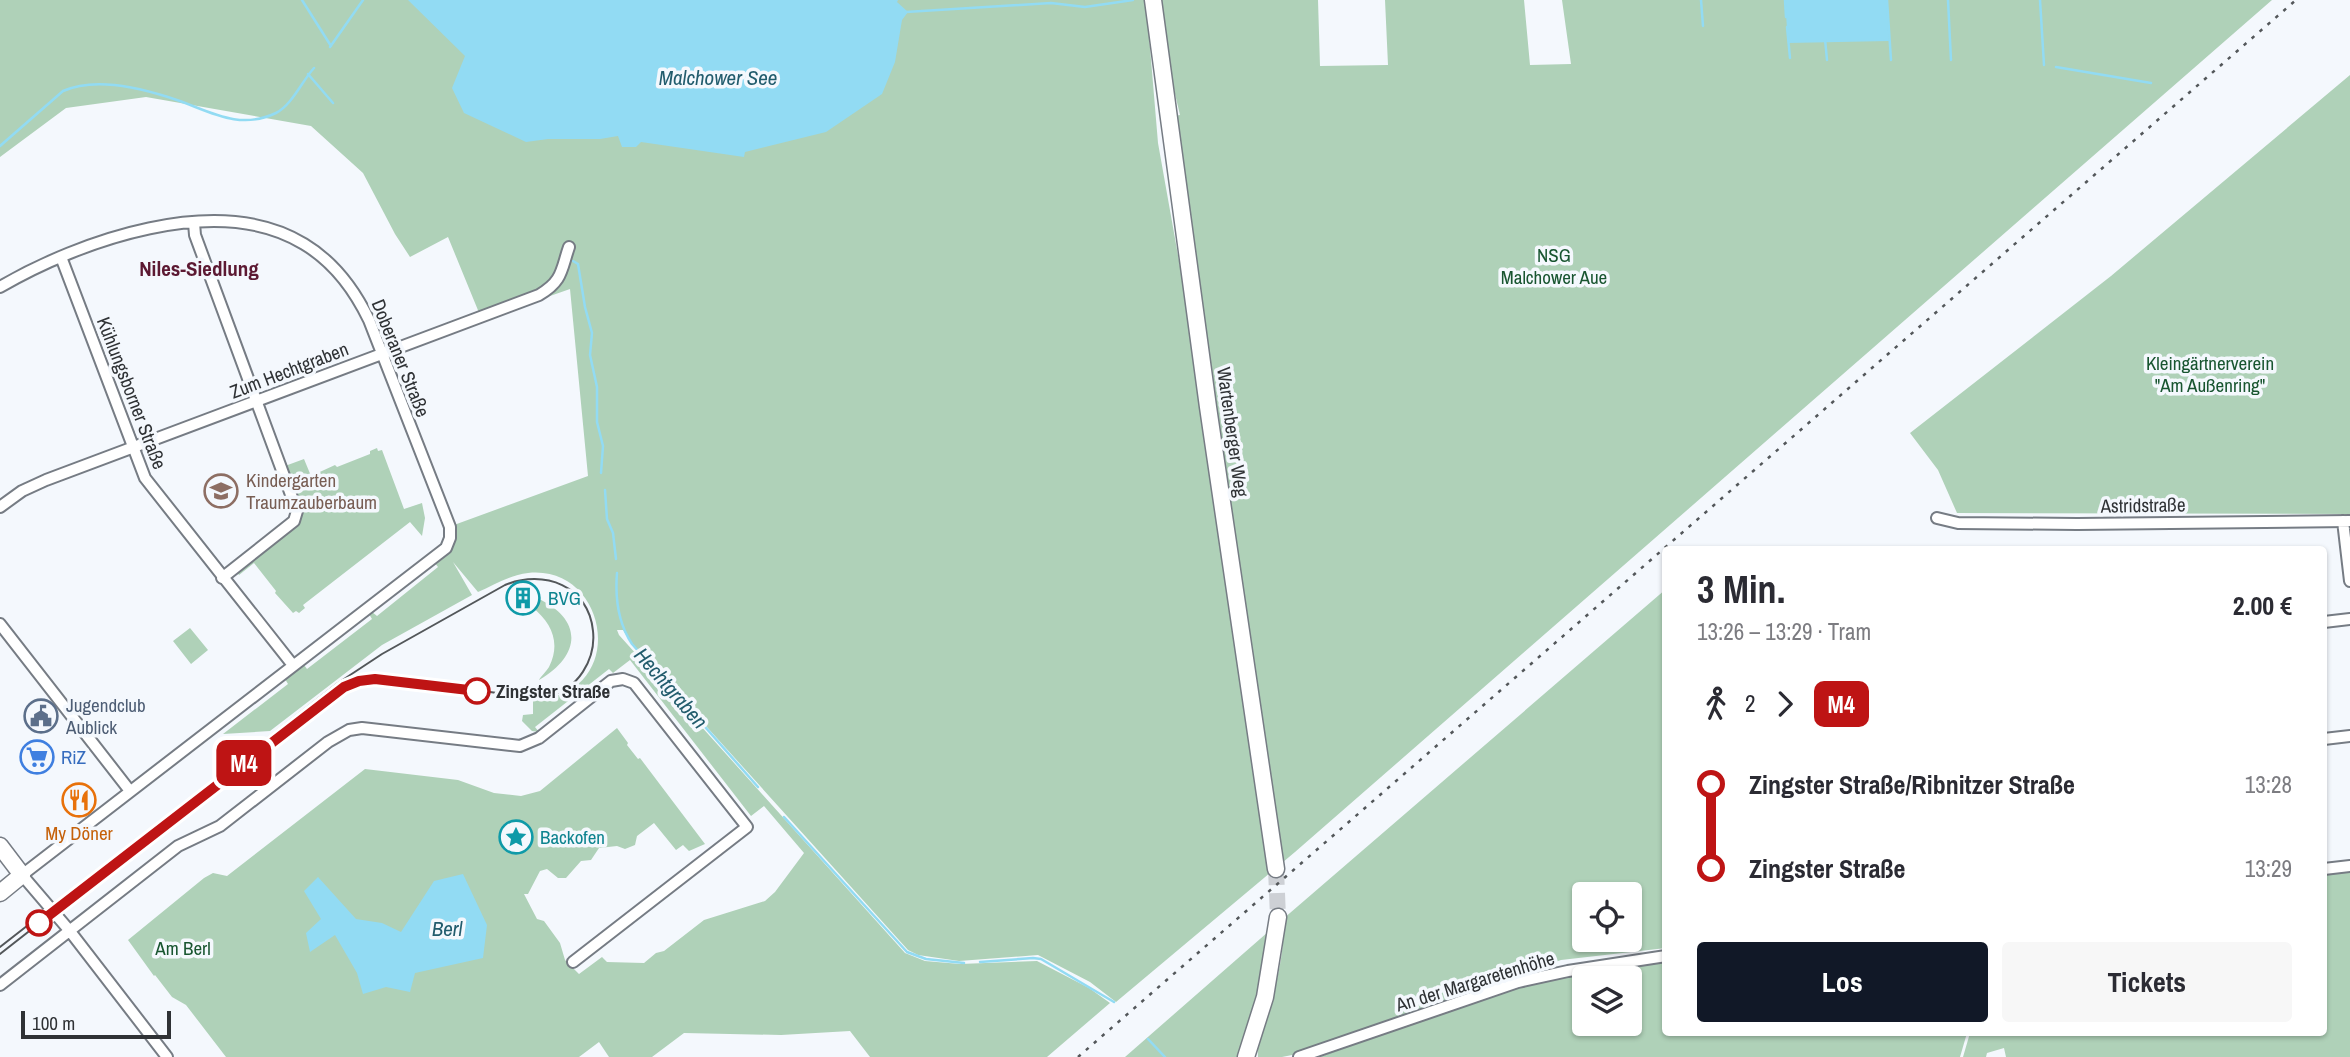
<!DOCTYPE html>
<html lang="de">
<meta charset="utf-8">
<style>
:root{--surface:#fff;--page:#f7f7f7;--text:#2b2b33;--muted:#7c7c81;--accent:#111827}
body{margin:0;font-family:"Archivo Narrow",sans-serif;background:var(--page);color:var(--text);height:100vh;display:flex;flex-direction:column;font-size:26px;white-space:nowrap}
*{box-sizing:border-box;margin:0}
p{font-size:23px;color:var(--muted)}
.icon{flex:none;width:38px;height:38px;fill:none;stroke:currentColor;stroke-width:2;stroke-linecap:round;stroke-linejoin:round}
.map{position:relative;flex:1;overflow:hidden}
.drawer{position:absolute;left:1662px;top:546px;width:665px;height:490px;display:flex;flex-direction:column;background:var(--surface);border-radius:7px;box-shadow:0 2px 5px #0004}
.drawer>*{flex:none}
.badge{padding:0 14px;border-radius:10px;font-size:24px;line-height:46px}
.buttons{position:absolute;left:1572px;top:882px;display:grid;gap:14px}
.buttons a{display:grid;place-items:center;width:70px;height:70px;border-radius:7px;background:var(--surface);box-shadow:0 2px 5px #0004;font-size:35px}
.scale{position:absolute;left:21px;bottom:18px;width:150px;box-sizing:border-box;padding-left:7px;border:4px solid #2f3235;border-top:0;font-size:19px;line-height:24px;white-space:nowrap;color:#2f3235;-webkit-text-stroke:5px #f4f8fd;paint-order:stroke}
.map>.badge{position:absolute;translate:-50% -50%;box-shadow:0 0 0 4px #fff}
.legs{display:flex;align-items:center;gap:10px;height:77px;padding:0 35px;font-size:23px}
.legs p{margin-inline-start:auto}
.summary{display:flex;align-items:center;justify-content:space-between;height:119px;padding:0 35px}
h1{font-size:38px;font-weight:700;line-height:52px}
.button{display:flex;gap:14px;margin-top:auto;padding:14px 35px}
.button a{flex:1;height:80px;border-radius:7px;background:var(--accent);color:#fff;font-size:28px;font-weight:700;line-height:80px;text-align:center}
.button a+a{background:var(--page);color:var(--text)}
ul{padding:0 35px;list-style:none}
li{display:flex;align-items:center;gap:24px;height:84px;font-size:26px}
li i{display:grid;place-items:center;width:10px;height:100%;margin:0 9px;background:currentColor}
li i::after{content:'';width:18px;height:18px;margin:-9px;border:5px solid;border-radius:50%;background:var(--surface)}
li p{margin-inline-start:auto}
li:first-child i{background:linear-gradient(#0000 50%,currentColor 0)}
li:last-child i{background:linear-gradient(currentColor 50%,#0000 0)}
.map>svg:first-child{display:block}
</style>
<div class="map">
<svg width="2350" height="1057" viewBox="0 0 2350 1057">
<rect width="100%" height="100%" fill="#f4f8fd"/>
<path fill="#afd1b8" fill-rule="evenodd" d="M0,0h1146l12,143 26,146 -10,-173 6,-1 -9,-38 -11,-77h158l2,66 68,-1 -3,-65h139l6,65 41,-1 -9,-64h710l-977,852 -179,150 -26,-20 -52,-27 -79,6 -41,-6 -10,-5 -276,-306 -9,-14h-6l2,5 286,318 20,8 35,3 77,-3 52,27 21,15 -63,54h-177l-20,-26 -69,4 -97,-2 -32,24h-43l-10,-15 -20,15h-353l-40,-52 -14,-8 -17,-22 -1,1 -26,-36 76,-62 9,-5 14,3 138,-107 93,11 36,13 27,3 19,-5 77,-63 11,15 -1,2 11,14 2,-1 65,86 -16,7 -6,-6 -7,5 -22,-27 -17,13 -2,9 -10,4 -8,-3 -18,2 -8,12 -10,1 -15,17h-8l-11,-9 -7,2 -12,23h-4l13,25 7,2 16,22 5,17 14,14 23,-17 5,5 37,1 12,-10 8,-2 40,-31 61,-19 10,-9 29,-39 -40,-47 -13,10 -121,-156 -17,13 -4,-4 -74,58 4,5 -7,-1 -10,-10 1,-6 10,-1v-14c98,-4 76,-136 -5,-127 -18,2 -34,12 -50,19l-25,-30 19,33 -90,50 -112,86 -47,3 65,-50 -3,-5 19,-14 3,4 65,-50 -3,-5 3,-2 5,4 61,-49 -3,-4 11,-10 2,1 6,-10v-19l134,-49 -18,-187 -88,31 -34,-83 -38,20 -15,-23 -32,-61 -52,-47 -165,-29 -80,11 -66,49z
M2350,75v439l-393,-1 -19,-43 -28,-37 201,-157z
M377,448l1,3 4,-1 22,59 18,-6 3,15 -3,18 -12,-14 -107,83 2,3 -6,5 -3,-2 -3,2 -18,-20 1,-2 -22,-28 -15,12 -2,-3 61,-49 -13,-57 19,-7 7,17 24,-11 2,2 33,-13v-3z
M1666,589v359l-105,12 -264,94 -15,3h-24c-2,-23 10,-44 16,-66 6,-22 11,-49 9,-72zM1584,894h45v46h-45z
M537,598c46,21 45,57 2,82 2,-4 7,-8 10,-13 12,-24 3,-44 -17,-60z
M190,628l18,22 -17,14 -18,-23z
M2350,869v188h-344l-2,-9 -17,5 -1,4h-23l7,-24 354,-1v-159z
M1268,932l-12,74 -17,51h-114z
M1666,962v70l301,1 -7,24h-641l190,-67 71,-17zM1584,978h45v46h-45z"/>
<path fill="#92dbf3" d="M408,0h490l-1,2 11,10 -6,8 -7,42 -13,32 -56,38 -81,20 -1,5 -103,-15 -5,5h-14l-4,-11 -18,3h-52l-22,3 -62,-29 -12,-25 13,-32z
M1785,0h102l2,41 -101,2z
M463,874l24,51 -4,33 -68,15 -5,19 -24,-5 -23,7 -6,-21 -22,-38 -25,17 -4,-19 15,-14 -17,-28 14,-14 38,42 26,4 19,9 33,-51z"/>
<g fill="none" stroke-linecap="round" stroke-linejoin="round">
<path stroke="#92dbf3" stroke-width="2.5" d="M302,0l29,46
M1701,0l2,26
M1785,0l1,17
M1887,0l4,60
M1948,0l3,60
M2040,0l4,65
M906,12l145,-9 34,4 48,-7
M1787,27l3,31
M1825,39l2,21
M330,47l33,-47
M2056,67l95,16
M308,74l25,29
M0,146l63,-55c31,-14 74,-4 105,6 37,11 68,35 108,16 16,-8 26,-32 38,-45
M573,261l5,3 7,43 7,26 -2,22 7,32v35l6,24 -2,27
M605,490l2,29 6,14 3,26
M617,573c-2,25 1,50 15,71l126,143
M784,817l123,135 19,7 38,4
M980,962l53,-4 8,1 73,43
M1148,1039l17,18"/>
<path stroke="#cdd0d5" stroke-width="16" stroke-dasharray="16 8" stroke-linecap="butt" d="M1276,869l2,48"/>
<defs>
<path id="street" d="M194,223l1,12 102,276 -3,10 -72,57
M61,257l84,221 147,186
M0,287c79,-46 218,-96 304,-43 30,18 50,45 65,76l81,207v11l-4,10 -424,327 47,55 98,127
M0,507l22,-16 24,-11 493,-185c24,-14 22,-25 30,-48
M1937,518l21,5 119,1 273,-3
M2343,521l7,60
M2324,622l26,-3
M0,624l130,167
M2324,739l26,-3
M2324,869l26,-3
M0,985l178,-139 42,-20 108,-84 21,-12 13,-2 158,18 19,-8 72,-57 12,-2 11,4 113,144 -174,135
M1299,1057l219,-75 50,-11 98,-15"/>
<path id="secondary" d="M1153,0l55,407 68,462
M0,846l22,29 -22,18
M1246,1057l19,-60 13,-80"/>
</defs>
<use href="#street" stroke="#767c84" stroke-width="14"/>
<use href="#secondary" stroke="#767c84" stroke-width="19"/>
<use href="#street" stroke="#fff" stroke-width="10"/>
<use href="#secondary" stroke="#fff" stroke-width="16"/>
<path stroke="#53575a" stroke-width="2" d="M0,947l338,-264 44,-29 123,-69c39,-16 84,1 88,46 3,28 -15,59 -44,64 -19,3 -40,0 -59,-3 -26,-3 -52,-6 -79,-10 -13,-1 -28,-4 -42,-3 -20,2 -36,15 -51,26l-318,249"/>
<path stroke="#53575a" stroke-width="2.5" stroke-dasharray="3.5 7" stroke-linecap="butt" d="M1078,1057l1218,-1057"/>
</g>
<g fill="none" stroke-linecap="round" stroke-linejoin="round">
<defs>
<path id="line-1" d="M39,923l305,-236 15,-6 16,-2 102,12"/>
</defs>
<use href="#line-1" stroke="#fff" stroke-width="16"/>
<use href="#line-1" stroke="#be1414" stroke-width="10"/>
</g>
<defs>
<symbol id="school-ring" viewBox="-11 -11 22 22"><circle r="9.5" fill="#f4f8fd" stroke="#8d6e63" stroke-width="1.5"/><path d="M0-5L7-2L0 1L-7-2ZM-4 1L0 2.5L4 1V4Q0 6-4 4Z" fill="#8d6e63"/></symbol>
<symbol id="building-ring" viewBox="-11 -11 22 22"><circle r="9.5" fill="#f4f8fd" stroke="#0f9aa8" stroke-width="1.5"/><path d="M-4-6H4V6H1V3H-1V6H-4ZM-2.5-4.3h1.7v1.8h-1.7ZM.8-4.3h1.7v1.8H.8ZM-2.5-1h1.7V.8h-1.7ZM.8-1h1.7V.8H.8Z" fill="#0f9aa8"/></symbol>
<symbol id="civic-ring" viewBox="-11 -11 22 22"><circle r="9.5" fill="#f4f8fd" stroke="#5c6f8a" stroke-width="1.5"/><path d="M-.6-6.5H3V-4.5H.6V-3L4-1V1h2V6H-6V1h2V-1L-.6-3ZM-1.2 2.5V6h2.4V2.5Z" fill="#5c6f8a"/></symbol>
<symbol id="supermarket-ring" viewBox="-11 -11 22 22"><circle r="9.5" fill="#f4f8fd" stroke="#3f7fe0" stroke-width="1.5"/><path d="M-6-5.5h2.5l.6 2H6L4.5 2H-2.5L-4.4-4H-6ZM-1.5 3.2a1.3 1.3 0 1 0 .1 0ZM3 3.2a1.3 1.3 0 1 0 .1 0Z" fill="#3f7fe0"/></symbol>
<symbol id="restaurant-ring" viewBox="-11 -11 22 22"><circle r="9.5" fill="#f4f8fd" stroke="#e8710a" stroke-width="1.5"/><path d="M-5-6h1v4h1v-4h1v4h1v-4h1v5L-1.5 .5V6h-2V.5L-5-1ZM5-6V6H3V1.5H1.5Q1.5-4 5-6Z" fill="#e8710a"/></symbol>
<symbol id="sight-ring" viewBox="-11 -11 22 22"><circle r="9.5" fill="#f4f8fd" stroke="#0f9aa8" stroke-width="1.5"/><path d="M0-6L1.8-2.2L6-1.7L2.9 1.2L3.7 5.4L0 3.3L-3.7 5.4L-2.9 1.2L-6-1.7L-1.8-2.2Z" fill="#0f9aa8"/></symbol>
</defs>
<g fill-rule="evenodd">
<use href="#school-ring" x="202" y="472" width="38" height="38"/>
<use href="#building-ring" x="504" y="579" width="38" height="38"/>
<use href="#civic-ring" x="22" y="697" width="38" height="38"/>
<use href="#supermarket-ring" x="18" y="738" width="38" height="38"/>
<use href="#restaurant-ring" x="60" y="781" width="38" height="38"/>
<use href="#sight-ring" x="497" y="818" width="38" height="38"/>
</g>
<g fill="#fff" stroke="#be1414" stroke-width="3.5">
<circle cx="477" cy="691" r="12"/>
<circle cx="39" cy="923" r="12"/>
</g>
<g text-anchor="middle" dominant-baseline="central" stroke-width="7" stroke-linejoin="round" paint-order="stroke">
<g font-size="19" fill="#185530" stroke="#f4f8fd">
<text x="1554" y="255">NSG<tspan x="1554" dy="22">Malchower Aue</tspan></text>
<text x="2210" y="363">Kleingärtnerverein<tspan x="2210" dy="22">"Am Außenring"</tspan></text>
<text x="183" y="948">Am Berl</text>
</g>
<g font-size="19" fill="#2f3235" stroke="#f4f8fd">
<text transform="translate(401 358) rotate(68)">Doberaner Straße</text>
<text transform="translate(289 370) rotate(-21)">Zum Hechtgraben</text>
<text transform="translate(132 393) rotate(69)">Kühlungsborner Straße</text>
<text transform="translate(1233 432) rotate(82)">Wartenberger Weg</text>
<text transform="translate(2143 505) rotate(-1)">Astridstraße</text>
<text transform="translate(1475 981) rotate(-17)">An der Margaretenhöhe</text>
</g>
<g font-size="19" fill="#785e54" stroke="#f4f8fd" text-anchor="start">
<text x="246" y="480">Kindergarten<tspan x="246" dy="22">Traumzauberbaum</tspan></text>
</g>
<g font-size="19" fill="#0d838f" stroke="#f4f8fd" text-anchor="start">
<text x="548" y="598">BVG</text>
<text x="540" y="837">Backofen</text>
</g>
<g font-size="19" font-weight="bold" fill="#2f3235" stroke="#f4f8fd" text-anchor="start">
<text x="496" y="691">Zingster Straße</text>
</g>
<g font-size="19" fill="#4e5e75" stroke="#f4f8fd" text-anchor="start">
<text x="66" y="705">Jugendclub<tspan x="66" dy="22">Aublick</tspan></text>
</g>
<g font-size="19" fill="#366cbe" stroke="#f4f8fd" text-anchor="start">
<text x="61" y="757">RiZ</text>
</g>
<g font-size="19" fill="#c56008" stroke="#f4f8fd">
<text x="79" y="833">My Döner</text>
</g>
<g font-size="21" font-style="italic" fill="#225c6d" stroke="#f4f8fd">
<text x="718" y="77">Malchower See</text>
<text transform="translate(671 688) rotate(49)">Hechtgraben</text>
<text x="447" y="928">Berl</text>
</g>
<g font-size="21" font-weight="bold" fill="#5c1932" stroke="#f4f8fd">
<text x="199" y="268">Niles-Siedlung</text>
</g>
</g>
</svg>
<div class="buttons">
<a><svg class="icon" aria-label="locate" viewBox="0 0 24 24"><circle cx="12" cy="12" r="6"/><path d="M12 2v4M12 18v4M2 12h4M18 12h4"/></svg></a>
<a><svg class="icon" aria-label="layers" viewBox="0 0 24 24"><path d="M12 4l9 5-9 5-9-5zM3 14l9 5 9-5"/></svg></a>
</div>
<div class="scale">100 m</div>
<b class="badge" style="left:244px;top:763px;background:#be1414;color:#fff">M4</b>
<section class="drawer">
<div class="summary"><div><h1>3 Min.</h1><p>13:26 – 13:29 · Tram</p></div><b>2.00 €</b></div>
<div class="legs"><svg class="icon" aria-label="walk" viewBox="0 0 24 24"><circle cx="13" cy="4" r="2"/><path d="M13 8l-2 6 4 7M11 14l-3 7M7 12l3-4h3l4 4"/></svg>2<svg class="icon" aria-label="forward" viewBox="0 0 24 24"><path d="M9 5l7 7-7 7"/></svg><b class="badge" style="background:#be1414;color:#fff">M4</b></div>
<ul>
<li><i style="color:#be1414"></i><b>Zingster Straße/Ribnitzer Straße</b><p>13:28</p></li>
<li><i style="color:#be1414"></i><b>Zingster Straße</b><p>13:29</p></li>
</ul>
<div class="button"><a>Los</a><a>Tickets</a></div>
</section>
</div>
